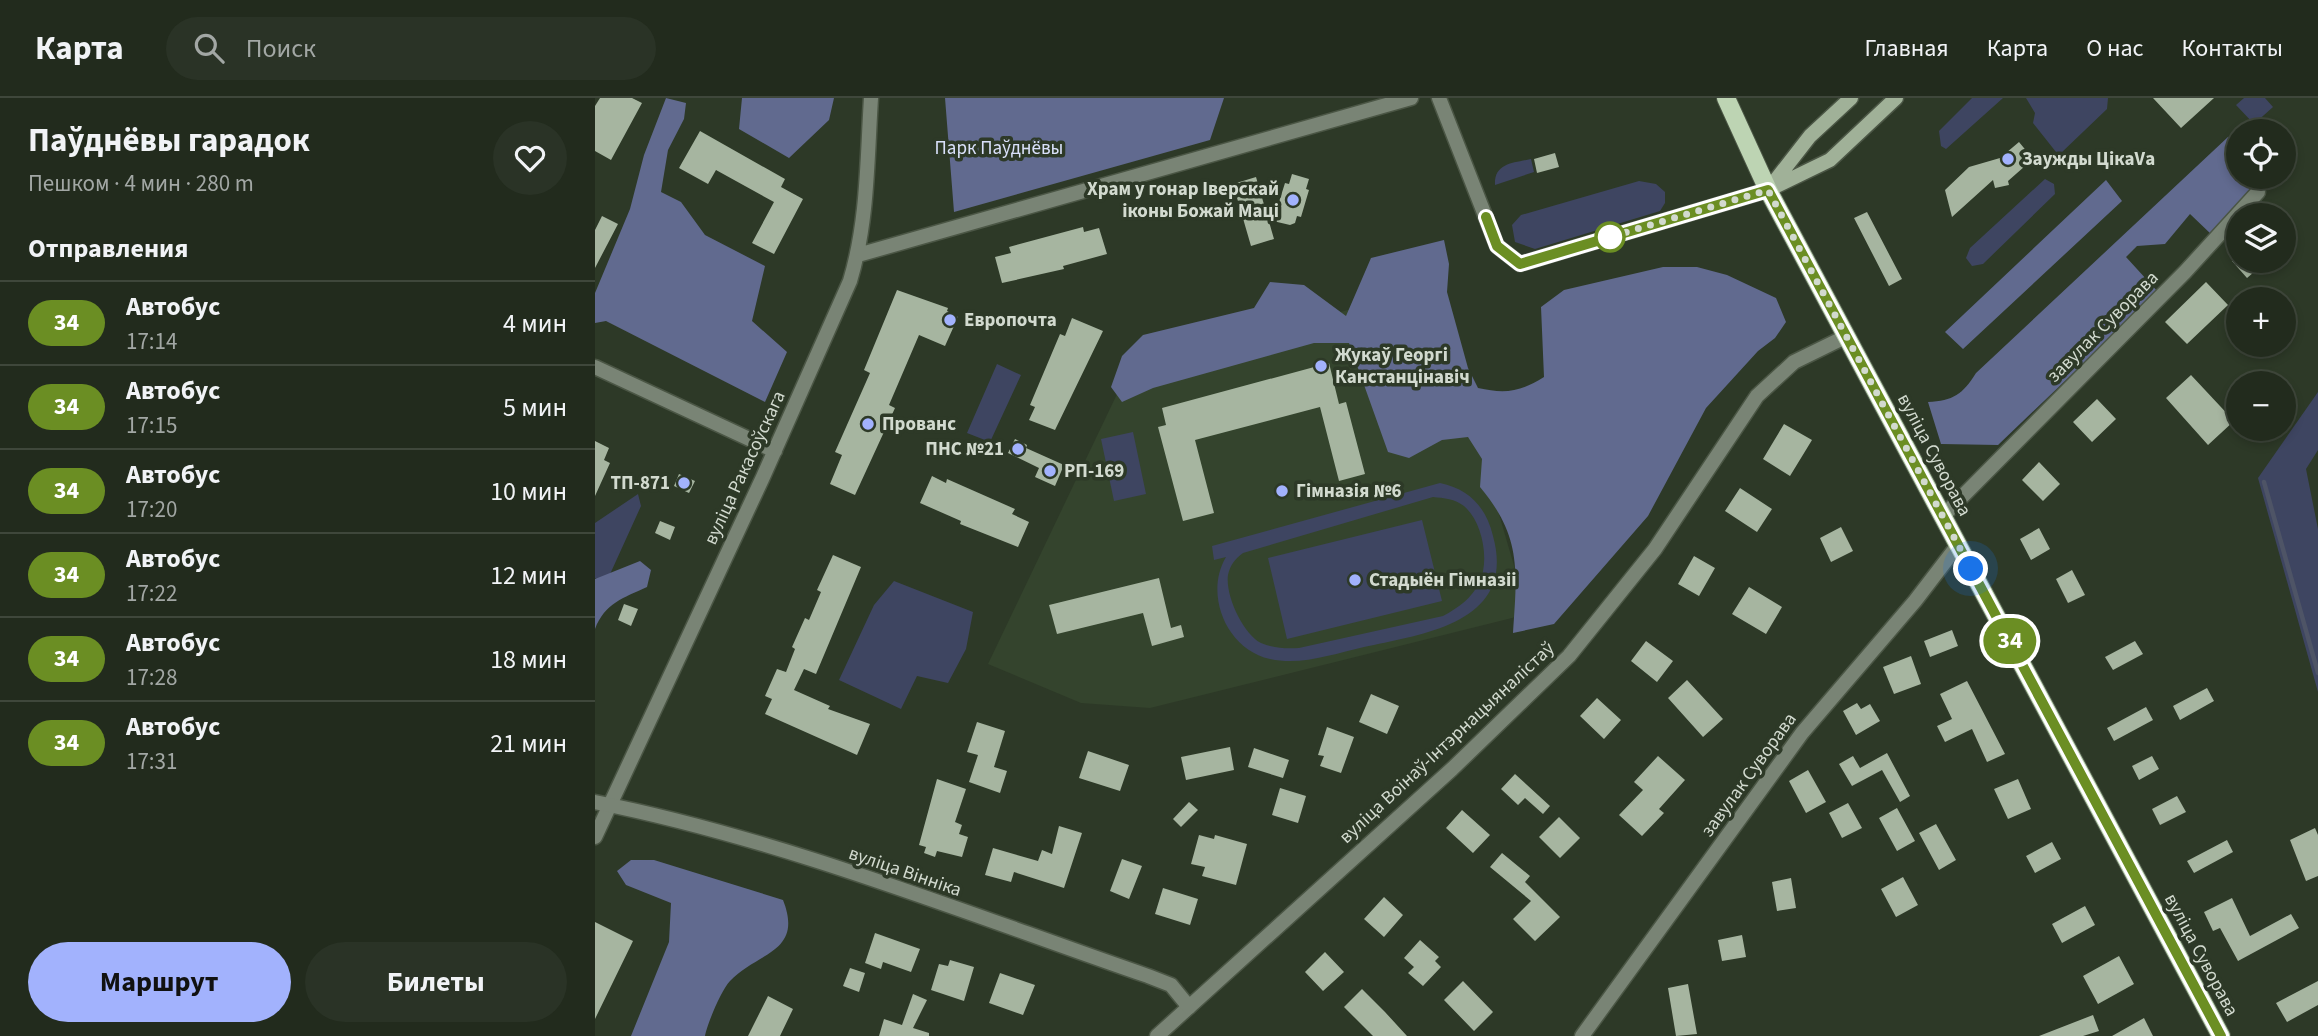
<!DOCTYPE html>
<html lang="ru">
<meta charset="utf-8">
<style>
:root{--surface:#222b1d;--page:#2a3326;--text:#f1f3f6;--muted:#a2a7a4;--line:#3f473b;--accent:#a2b2fd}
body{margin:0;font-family:"Source Sans 3",sans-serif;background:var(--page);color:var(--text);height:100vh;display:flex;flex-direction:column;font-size:26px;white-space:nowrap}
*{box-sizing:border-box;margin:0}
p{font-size:23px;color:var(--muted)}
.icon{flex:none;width:38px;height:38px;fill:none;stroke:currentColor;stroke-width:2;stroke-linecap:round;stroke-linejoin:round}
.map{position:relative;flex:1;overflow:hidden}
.drawer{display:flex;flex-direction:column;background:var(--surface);width:595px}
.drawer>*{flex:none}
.badge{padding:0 14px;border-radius:23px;font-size:24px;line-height:46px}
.buttons{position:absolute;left:1631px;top:21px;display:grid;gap:14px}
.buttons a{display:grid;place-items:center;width:70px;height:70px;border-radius:50%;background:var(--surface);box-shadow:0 4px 10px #0003,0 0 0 2px var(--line);font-size:35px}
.you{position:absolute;width:35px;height:35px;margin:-18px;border:5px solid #fff;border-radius:50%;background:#1a73e8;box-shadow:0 0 0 10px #1a73e833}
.map>.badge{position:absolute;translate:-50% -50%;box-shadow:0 0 0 4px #fff}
h2{padding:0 28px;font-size:26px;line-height:63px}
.round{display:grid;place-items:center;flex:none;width:74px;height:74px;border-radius:37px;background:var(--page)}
.headline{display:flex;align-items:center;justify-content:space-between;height:119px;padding:0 28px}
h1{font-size:33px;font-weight:700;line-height:52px}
.action{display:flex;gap:14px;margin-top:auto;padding:14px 28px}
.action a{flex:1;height:80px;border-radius:42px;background:var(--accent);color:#111;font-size:28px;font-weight:700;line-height:80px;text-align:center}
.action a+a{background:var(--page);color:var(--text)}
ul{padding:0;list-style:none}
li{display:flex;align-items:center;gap:21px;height:84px;padding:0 28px;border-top:2px solid var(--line)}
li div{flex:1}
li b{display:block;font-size:26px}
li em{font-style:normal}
li .badge{min-width:77px;font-weight:700;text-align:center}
header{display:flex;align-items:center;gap:42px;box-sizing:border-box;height:98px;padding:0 35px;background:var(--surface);border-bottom:2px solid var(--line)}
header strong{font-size:33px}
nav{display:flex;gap:38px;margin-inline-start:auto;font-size:24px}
.search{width:490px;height:63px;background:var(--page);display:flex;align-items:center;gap:18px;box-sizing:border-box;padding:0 24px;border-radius:38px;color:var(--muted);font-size:26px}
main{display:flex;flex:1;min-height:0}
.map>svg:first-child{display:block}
</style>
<header>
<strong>Карта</strong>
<div class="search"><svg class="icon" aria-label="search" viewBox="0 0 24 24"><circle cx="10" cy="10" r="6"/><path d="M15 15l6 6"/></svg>Поиск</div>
<nav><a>Главная</a><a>Карта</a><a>О нас</a><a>Контакты</a></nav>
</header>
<main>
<section class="drawer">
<div class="headline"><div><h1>Паўднёвы гарадок</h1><p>Пешком · 4 мин · 280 m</p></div><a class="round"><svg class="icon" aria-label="heart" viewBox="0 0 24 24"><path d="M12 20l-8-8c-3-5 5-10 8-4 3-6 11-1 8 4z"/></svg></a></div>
<h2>Отправления</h2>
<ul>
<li><span class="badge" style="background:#6b8e23;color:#fff">34</span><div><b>Автобус</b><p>17:14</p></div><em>4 мин</em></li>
<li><span class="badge" style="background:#6b8e23;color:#fff">34</span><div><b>Автобус</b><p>17:15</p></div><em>5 мин</em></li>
<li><span class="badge" style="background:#6b8e23;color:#fff">34</span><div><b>Автобус</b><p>17:20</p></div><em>10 мин</em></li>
<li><span class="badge" style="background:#6b8e23;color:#fff">34</span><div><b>Автобус</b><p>17:22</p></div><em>12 мин</em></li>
<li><span class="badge" style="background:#6b8e23;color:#fff">34</span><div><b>Автобус</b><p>17:28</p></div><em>18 мин</em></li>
<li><span class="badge" style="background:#6b8e23;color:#fff">34</span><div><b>Автобус</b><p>17:31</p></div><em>21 мин</em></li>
</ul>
<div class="action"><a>Маршрут</a><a>Билеты</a></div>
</section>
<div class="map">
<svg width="1723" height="938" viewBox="0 0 1723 938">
<rect width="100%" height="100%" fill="#2d3927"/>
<path fill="#34442d" d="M838,189l95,327 -378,94 -69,-5 -93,-39 141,-295z"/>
<path fill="#3e4561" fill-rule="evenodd" d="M1377,0h31l-57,51 -5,-3 -2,-15z
M1431,0h82l-1,11 -46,44 -5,-1 -23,-29 2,-10z
M1649,0h21l8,9 -19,17 -18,-19z
M936,61l3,13 -39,13c-1,-22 18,-22 36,-26z
M1450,81l9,5 1,10 -72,70 -11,2 -6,-8 4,-10z
M1044,83l17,3 9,8v11l-5,8 -125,38 -20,-7 -3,-17 9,-10z
M402,266l24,11 -31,67 -23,-9z
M1723,294v58l-12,19 12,60v163l-60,-214z
M538,334l13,62 -32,7 -13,-62z
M845,385c29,6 46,24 53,53 24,87 -70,98 -129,111 -31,7 -63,19 -94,12 -44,-10 -66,-65 -44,-102l-12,3 -2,-14zM838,399c11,1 22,2 31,9 19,16 26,56 15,77 -7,15 -21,25 -36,33l-144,32c-13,1 -27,0 -38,-5 -18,-9 -36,-48 -33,-68 2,-10 7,-16 15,-22z
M43,396l3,12 -35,77 -11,-5v-55z
M827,422l20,81 -155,38 -19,-81z
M299,483l79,31 -7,37 -18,34 -31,-7 -16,33 -62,-29 35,-75z"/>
<path fill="#616a8f" d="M71,0l20,5 -2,16 -16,31 -7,42 20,10 24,33 60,31 -13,55 35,31 -22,50 -159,-81 -11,2v-30l35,-84 14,-54z
M147,0h92l-5,22 -40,38 -50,-29z
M350,0h279l-14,42 -256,72z
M1643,37v42h27l-53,58 -22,-21 -25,30 -28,2 -11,11 32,35 -160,153 -57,-1 -13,-42c25,-1 35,-8 48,-29l252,-236z
M1511,82l16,21 -159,148 -18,-17z
M849,142l5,24 -2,28 21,76 10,20c27,6 42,4 66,-11l-3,-70 23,-17 99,-23h34l30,8 49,23 10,24 -11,16 -17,13 -52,57 -58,108 -94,108 -41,9c4,-62 9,-96 -33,-146l2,-28 -14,-22 -26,3 -33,18 -21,-6 -39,-109h-35l-161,45 -31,14 -11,-15 11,-31 21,-21 111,-27 16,-26 34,3 42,31 25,-58z
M45,463l11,9 -4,17c-24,11 -42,16 -52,42v-50z
M36,762h23l129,40c21,53 -26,52 -53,81 -8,8 -23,43 -25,55h-74l38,-94 2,-39 -45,-18 -9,-14z"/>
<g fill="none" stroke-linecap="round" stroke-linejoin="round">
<path stroke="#4e5466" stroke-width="4.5" d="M1669,384l54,191"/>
</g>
<path fill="#a6b5a0" d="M5,0h32l10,5 -31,57 -16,-9v-45z
M1558,0h61l-33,30z
M105,33l85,48 -4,8 22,12 -29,55 -22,-11 22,-41 -58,-32 -8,14 -29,-16z
M1424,44l14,17 -25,22 1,4 -14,3 -2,-8 -41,37 -7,-27 24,-23 31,-9z
M960,55l4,14 -22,6 -3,-14z
M697,76l17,5 -3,10 3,1 -8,27 -4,-1 -2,7 -5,2 -17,-4 12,-38 4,1z
M661,79l18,62 -23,7 -18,-62z
M1272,114l35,67 -13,7 -35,-68z
M7,118l16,8 -23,44v-38z
M488,129l1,5 15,-4 8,26 -44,12 1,3 -62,14 -7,-26 16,-4 -2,-6z
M1637,163h35l-20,17z
M1611,184l22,23 -41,39 -22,-22z
M302,192l51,18 -1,3 11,6 -13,29 -26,-11 -30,70 6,3 -40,87 -25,-11 12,-29 -7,-3 35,-79 -6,-3z
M477,220l31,13 -48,99 -26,-10 6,-13 -5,-2 30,-71 5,2z
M734,265l10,41 7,-2 19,72 -26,7 -19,-74 -125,33 19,73 -31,8 -25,-94 8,-2 -4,-17z
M1596,277l43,46 -26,24 -42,-47z
M1502,301l19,20 -24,23 -19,-20z
M1189,326l28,16 -22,36 -27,-17z
M420,341l12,6 -1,3 38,17 -9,21 -20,-9 4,-9 -31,-15z
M0,343l14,7 -5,12 6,3 -15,33z
M1444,364l21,22 -17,17 -21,-21z
M84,376l16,7 -6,12 -15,-7z
M337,378l14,7 1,-4 68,30 -3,5 17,8 -11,25 -58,-23 1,-3 -41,-18z
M1145,390l32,21 -15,23 -32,-21z
M65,423l15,6 -5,13 -15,-7z
M1246,429l12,24 -22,11 -11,-24z
M1444,430l11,21 -19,11 -11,-21z
M238,457l28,12 -45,107 -12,-5 -10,21 36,16 -2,3 42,15 -13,31 -92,-41 7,-15 -7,-3 12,-27 9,3 9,-23 -3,-2 13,-29 4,2 12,-28 -4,-2z
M1099,458l21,12 -16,28 -21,-12z
M1477,472l13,25 -17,8 -12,-24z
M564,480l12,50 10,-3 3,12 -32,9 -9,-33 -86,21 -8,-29z
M1154,489l33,20 -16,27 -34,-20z
M29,506l14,5 -7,17 -13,-6z
M1357,532l6,16 -28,11 -6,-16z
M1051,543l27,20 -16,21 -26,-21z
M1540,543l8,13 -30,16 -8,-13z
M1316,558l10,28 -27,10 -11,-27z
M1092,582l36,39 -20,18 -35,-39z
M1372,583l38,73 -18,8 -15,-33 -27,13 -8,-16 15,-7 -12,-25z
M1612,590l7,13 -34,19 -7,-14z
M776,596l28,12 -12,28 -28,-12z
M1002,600l24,22 -17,19 -24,-23z
M1262,605l4,6 9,-5 10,17 -24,14 -13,-24z
M1551,609l7,13 -39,21 -7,-13z
M382,624l28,9 -11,36 13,4 -7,22 -31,-11 9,-27 -11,-3z
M732,629l27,10 -13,36 -21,-7 4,-10 -6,-1z
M635,649l4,23 -48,10 -5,-23z
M659,650l35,12 -6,18 -35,-11z
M493,653l41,14 -9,26 -41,-13z
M1292,655l23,43 -10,6 -18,-32 -30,16 -13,-22 14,-8 7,12z
M1063,658l27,24 -26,29 5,4 -22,23 -23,-21 24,-25 -9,-8z
M1557,658l7,13 -20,11 -7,-14z
M1213,672l18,32 -20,11 -17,-32z
M920,676l35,32 -7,8 -18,-16 -7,7 -17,-16z
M342,681l29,10 -11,33 7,3 -3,9 9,3 -6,20 -25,-6 -2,6 -11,-4 2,-6 -7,-2z
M1423,681l13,30 -23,10 -14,-30z
M685,690l26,8 -8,27 -26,-8z
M1582,698l9,16 -26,13 -8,-16z
M594,704l9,8 -17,17 -8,-8z
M1253,705l14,25 -20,10 -13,-25z
M1302,710l18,33 -18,10 -18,-33z
M867,712l28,25 -17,18 -27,-25z
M964,719l21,21 -20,20 -21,-21z
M1341,726l20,36 -17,10 -20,-37z
M464,728l23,7 -18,55 -50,-16 -3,10 -26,-7 8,-27 45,13 4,-11 10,4z
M1720,730l3,7v41l-12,5 -16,-41z
M604,737l15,4 1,-4 32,9 -11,41 -34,-9 3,-9 -14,-3z
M1632,742l6,12 -39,21 -7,-12z
M1457,744l9,17 -26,14 -9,-17z
M907,755l28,23 -5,6 35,35 -25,24 -22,-22 18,-18 -41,-34z
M527,761l20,7 -13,33 -19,-8z
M1308,779l15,28 -22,12 -15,-28z
M1196,780l5,30 -19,3 -5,-29z
M568,790l35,11 -8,26 -35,-11z
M789,799l19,18 -19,22 -20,-18z
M1637,800l18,38 41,-22 8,14 -61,33 -18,-33 -7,3 -9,-19z
M1490,808l10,19 -33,18 -10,-19z
M0,824l38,19 -38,78z
M280,835l45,16 -9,23 -28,-10 -2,7 -16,-6z
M1147,837l4,22 -24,4 -4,-21z
M825,842l19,17 -4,4 6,6 -18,19 -15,-13 6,-6 -10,-9z
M730,854l19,20 -21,19 -18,-19z
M1524,858l15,28 -36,20 -15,-28z
M355,862l24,7 -10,34 -33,-11 8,-26 9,2z
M255,870l15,5 -6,19 -16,-6z
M405,875l35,12 -12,30 -34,-12z
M868,883l30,31 -19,19 -30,-31z
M1723,883v24l-31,17 -11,-19z
M1093,886l9,50 -21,2 -8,-48z
M767,891l23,23 22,24h-34l-29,-29z
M318,896l14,6 -14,28 16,5v3h-50l5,-17 18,6z
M173,898l25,13 -13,27h-32z
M1498,917l6,16 -16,5h-44z
M1549,920l9,18h-41z"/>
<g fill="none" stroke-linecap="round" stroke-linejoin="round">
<defs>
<path id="minor" d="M844,0l58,148 23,18 248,-74
M263,157l553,-157
M0,269l180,84
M1348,418l242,-244 73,-80
M0,739l168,-360 87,-196c18,-60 17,-121 21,-183
M562,938l32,-29
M987,938l220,-303 113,-132 43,-56"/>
<path id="tertiary" d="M0,704c187,37 373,112 553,174l23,9 18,22 263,-238 117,-113 86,-107 102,-153 37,-34 53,-26"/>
<path id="secondary" d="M1176,88l39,-50 41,-38
M1173,92l62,-30 66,-62"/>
<path id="primary" d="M1131,0l42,92 453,846"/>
</defs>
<use href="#minor" stroke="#4b5645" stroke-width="17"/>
<use href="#tertiary" stroke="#4b5645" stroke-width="17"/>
<use href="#secondary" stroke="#4b5645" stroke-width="17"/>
<use href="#primary" stroke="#4b5645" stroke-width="20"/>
<use href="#minor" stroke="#798475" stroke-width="14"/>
<use href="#tertiary" stroke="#798475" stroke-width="14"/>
<use href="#secondary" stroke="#a0b198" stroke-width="14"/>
<use href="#primary" stroke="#bdd4b3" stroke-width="18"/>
</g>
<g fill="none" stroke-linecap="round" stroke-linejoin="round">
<defs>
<path id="line" d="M891,119l11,29 23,18 248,-74 453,846"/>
</defs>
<use href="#line" stroke="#fff" stroke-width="16"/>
<use href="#line" stroke="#6b8e23" stroke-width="10"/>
<path stroke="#d2dacf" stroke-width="7" stroke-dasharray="0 12.6" d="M1015,139l-10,3 168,-50 203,379"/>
</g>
<g fill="#a2b2fd" stroke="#2d3927" stroke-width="2.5">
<circle cx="1413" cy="61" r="7"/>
<circle cx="698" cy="102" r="7"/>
<circle cx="355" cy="222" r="7"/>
<circle cx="726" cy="268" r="7"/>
<circle cx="273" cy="326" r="7"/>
<circle cx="423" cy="351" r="7"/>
<circle cx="455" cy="373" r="7"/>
<circle cx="89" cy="385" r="7"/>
<circle cx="687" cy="393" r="7"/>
<circle cx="760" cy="482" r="7"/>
</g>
<circle fill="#fff" stroke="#6b8e23" stroke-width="3.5" cx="1015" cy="139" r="14"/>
<g text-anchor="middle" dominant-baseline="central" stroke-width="7" stroke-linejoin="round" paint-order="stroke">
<g font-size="19" fill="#dae1fa" stroke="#2d3927">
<text x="404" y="50">Парк Паўднёвы</text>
</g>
<g font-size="19" font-weight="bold" fill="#d2dacf" stroke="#2d3927" text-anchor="start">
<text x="1427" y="61">Заужды ЦікаVа</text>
<text x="684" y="91" text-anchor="end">Храм у гонар Іверскай<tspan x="684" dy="22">іконы Божай Маці</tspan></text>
<text x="369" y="222">Европочта</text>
<text x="740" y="257">Жукаў Георгі<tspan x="740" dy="22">Канстанцінавіч</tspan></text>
<text x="287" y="326">Прованс</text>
<text x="409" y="351" text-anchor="end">ПНС №21</text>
<text x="469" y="373">РП-169</text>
<text x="75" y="385" text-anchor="end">ТП-871</text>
<text x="701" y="393">Гімназія №6</text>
<text x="774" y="482">Стадыён Гімназіі</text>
</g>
<g font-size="19" fill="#d2dacf" stroke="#2d3927">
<text transform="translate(1508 229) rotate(-45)">завулак Суворава</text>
<text transform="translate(1339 357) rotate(62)">вуліца Суворава</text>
<text transform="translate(150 370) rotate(-65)">вуліца Ракасоўскага</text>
<text transform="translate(852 645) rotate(-43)">вуліца Воінаў-Інтэрнацыяналістаў</text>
<text transform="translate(1154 677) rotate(-54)">завулак Суворава</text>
<text transform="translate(310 774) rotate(19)">вуліца Вінніка</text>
<text transform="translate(1606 857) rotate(62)">вуліца Суворава</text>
</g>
</g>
</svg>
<div class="buttons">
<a><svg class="icon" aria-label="locate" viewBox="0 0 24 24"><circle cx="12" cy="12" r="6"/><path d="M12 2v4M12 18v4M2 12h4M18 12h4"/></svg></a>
<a><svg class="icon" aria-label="layers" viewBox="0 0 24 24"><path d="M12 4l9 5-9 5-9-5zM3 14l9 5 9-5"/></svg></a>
<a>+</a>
<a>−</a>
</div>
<div class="you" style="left:1376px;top:471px"></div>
<b class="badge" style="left:1415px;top:543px;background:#6b8e23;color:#fff">34</b>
</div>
</main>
